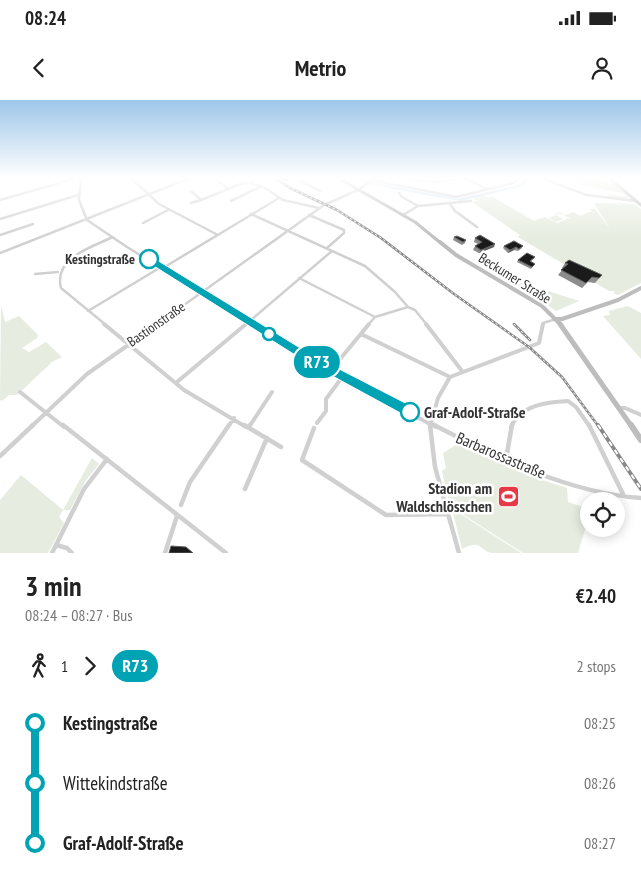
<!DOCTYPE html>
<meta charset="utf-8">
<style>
:root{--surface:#fff;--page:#f2f2f2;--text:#222;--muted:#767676}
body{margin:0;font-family:"PT Sans Narrow",sans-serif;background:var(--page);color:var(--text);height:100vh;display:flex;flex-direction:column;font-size:19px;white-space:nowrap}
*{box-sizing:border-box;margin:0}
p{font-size:16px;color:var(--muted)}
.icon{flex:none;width:28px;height:28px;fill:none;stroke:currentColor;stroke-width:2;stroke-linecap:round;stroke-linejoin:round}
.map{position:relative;height:453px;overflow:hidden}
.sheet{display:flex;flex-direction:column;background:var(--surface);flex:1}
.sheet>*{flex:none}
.badge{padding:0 10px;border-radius:16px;font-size:18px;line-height:32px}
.buttons{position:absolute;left:580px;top:392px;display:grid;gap:10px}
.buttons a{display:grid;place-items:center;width:45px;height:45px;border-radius:50%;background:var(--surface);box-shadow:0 2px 12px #0003;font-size:25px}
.map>.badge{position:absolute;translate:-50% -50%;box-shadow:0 0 0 2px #fff}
.legs{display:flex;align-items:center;gap:8px;height:55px;padding:0 25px;font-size:16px}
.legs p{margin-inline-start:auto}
.summary{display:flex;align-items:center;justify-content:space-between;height:85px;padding:0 25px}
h1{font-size:28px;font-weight:700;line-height:38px}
ul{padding:0 25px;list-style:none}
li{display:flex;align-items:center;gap:18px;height:60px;font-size:19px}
li i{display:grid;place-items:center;width:8px;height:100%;margin:0 6px;background:currentColor}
li i::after{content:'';width:12px;height:12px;margin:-6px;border:4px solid;border-radius:50%;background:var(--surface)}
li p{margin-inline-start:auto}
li:first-child i{background:linear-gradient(#0000 50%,currentColor 0)}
li:last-child i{background:linear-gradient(currentColor 50%,#0000 0)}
.status{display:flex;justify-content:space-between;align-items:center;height:35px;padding:0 25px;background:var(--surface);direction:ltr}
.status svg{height:14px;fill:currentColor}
header{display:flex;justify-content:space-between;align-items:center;height:65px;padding:0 25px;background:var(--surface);font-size:22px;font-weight:700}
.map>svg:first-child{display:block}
</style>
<div class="status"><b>08:24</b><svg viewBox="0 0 49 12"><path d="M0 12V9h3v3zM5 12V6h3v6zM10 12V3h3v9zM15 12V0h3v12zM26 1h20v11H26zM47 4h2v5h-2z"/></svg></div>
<header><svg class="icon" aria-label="back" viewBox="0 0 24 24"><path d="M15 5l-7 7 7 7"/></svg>Metrio<svg class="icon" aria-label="person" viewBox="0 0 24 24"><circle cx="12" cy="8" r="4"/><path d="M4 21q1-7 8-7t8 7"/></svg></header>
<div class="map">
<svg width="641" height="453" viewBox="0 0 641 453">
<rect width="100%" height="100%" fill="#fff"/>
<path fill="#e6ecdf" d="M568,78c22,0 46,-2 61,19l-4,2 -32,-3v-2l14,3 1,-3 18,3 -1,-3 -40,-9z
M484,95l5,3 4,-1 41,24 11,-4 12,6 13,-5 -11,-5 -3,2 7,4 -7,3 -7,-4 7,-3 -1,-1 5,-2 5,3 9,-3 6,4 12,-5 -3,-2h6l15,20 -16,-26h21l7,4 -5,-4 17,1 7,5v74l-23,12 -3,-1 -1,-3h-5l-91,-54 2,-2 -48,-33 5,-1 -4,-3z
M480,163l27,15 4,-2 22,10 46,15 -23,10 -22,-15 -55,-32z
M1,205l4,17 14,-6 19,19 -1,3 -15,10 7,4 17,-10 16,15 -10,5 -35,33h-8l-7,6 -2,-1z
M628,206l13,7v46l-38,-43 7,-1 -1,-4z
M461,342l75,36 31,10 1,14 21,7 -2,14 -9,30h-55l-73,-47 -8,-35 4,-3 -3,-15z
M92,358l7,6 -13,16 -16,30h-7l-4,7 5,6 -16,30h-48v-53l21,-25 42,35z
M456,411l65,42c-9,0 -20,0 -29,0 -13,-2 -10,-15 -30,-4l-9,-36z"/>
<path fill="#cfe2ee" d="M351,78l106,21 57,-13 8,-4 4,-4h5l-9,8 -61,15 -41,-7 -55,-11z"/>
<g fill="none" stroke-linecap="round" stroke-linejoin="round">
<path stroke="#d0d0d0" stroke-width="2.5" d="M81,78l-2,22 8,20 40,27 127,78
M131,78l28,26 57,30
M294,78l26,13
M362,78l94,19 57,-14 7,-5
M400,78l38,4 27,-4
M465,78l22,11
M541,78l46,17 49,6
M215,79l14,10
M251,83l16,6 16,11 36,8
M191,91l10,9 42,-17h8l5,-5
M399,93l3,4 16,9
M0,100l77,-22
M231,101l29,-14
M191,103l10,-3
M450,104l5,7 22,16
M251,114l114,52 30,26 13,15 7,3 12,15
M309,115l35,15v3l-17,15
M403,115l15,-9 53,-5
M0,119l78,-24
M143,123l25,-13
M0,135l33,-11
M0,153l190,-75
M163,168l116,-70
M35,174l23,-2
M299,178l76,39
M88,211l73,-44
M106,225l-45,-37c-8,-30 31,-41 52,-51
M156,225l168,-120 34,-15 18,-12
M245,225l87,-74
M368,225l7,-8 33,-10
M543,225v-2l13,-4"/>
<path stroke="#d0d0d0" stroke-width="4" d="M104,224l80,66 62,37
M252,224l106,62 78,41
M426,224l36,47
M361,234l89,43
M331,270l38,-46
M177,282l69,-58
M20,292l44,35
M619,308h6l16,7
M317,323l9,-12v-12l17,-23
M31,327l56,-53 71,-50
M228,327l6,-9
M249,327l23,-35
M430,327l8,-29 12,-21 89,-34 4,-19
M511,327c9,-22 36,-25 57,-26l8,6 14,20"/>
<path stroke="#d0d0d0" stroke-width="4.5" d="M63,325l163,128
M244,325l37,22
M430,325l5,42 24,86
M434,325c64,33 135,68 207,73
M589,325l35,71
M249,327l1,-2
M314,328l-12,32 84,55 62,-1
M0,356l33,-31
M506,359l6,-34
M245,389l22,-51
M181,405l9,-23 39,-57
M56,445l11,3 5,5
M52,453l32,-64 23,-30
M165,453l12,-37"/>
<path stroke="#bdbdbd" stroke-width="3" d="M338,78l77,44 27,22
M609,78l32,27"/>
<path stroke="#bdbdbd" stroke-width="4" d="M440,142l16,13 86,51 19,19
M556,219h6l56,-19 23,-12"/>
<path stroke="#bdbdbd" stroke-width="5" d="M560,224l72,103"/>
<path stroke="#bdbdbd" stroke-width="6" d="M631,325l10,15"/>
<defs>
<path id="rail-far1" d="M275,78l15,10 47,22 44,28 73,56 75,53 33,30 37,50
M514,224l16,16"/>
<path id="rail" d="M598,325l43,64"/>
</defs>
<use href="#rail-far1" stroke="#888" stroke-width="2.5"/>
<use href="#rail" stroke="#888" stroke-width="4"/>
<use href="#rail-far1" stroke="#fff" stroke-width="1" stroke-dasharray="2.5" stroke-linecap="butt"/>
<use href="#rail" stroke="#fff" stroke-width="2" stroke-dasharray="5" stroke-linecap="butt"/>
</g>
<path fill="#8c8c8c" d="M278,78h12v1l-5,2z
M454,137l12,3 -1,3 -3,2 -9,-5z
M475,138l19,9 -15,6 -6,-3 2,-4 3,-2 -4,-2z
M504,146l18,2 -4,3 -4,-1 -6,3 -5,-5z
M535,157l-5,5 5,2 -4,5 -14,-7 1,-2z
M565,163l37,12 -7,8 -7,-1 -6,6 -24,-13 5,-6 -1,-1z"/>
<path fill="#5f5f5f" d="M285,78h5v1l-5,2z
M495,144l-1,3 -15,6 2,-3z
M516,147l-2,3 -6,3 2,-3z"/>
<path fill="#1a1a1a" stroke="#5f5f5f" d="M480,135l15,9 -14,6 -6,-4 7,-4 -7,-4z
M457,136l9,4 -3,2 -9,-5z
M514,141l9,5 -4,3 -3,-2 -6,3 -6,-4z
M527,153l8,4 -5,4 5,3 -3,3 -14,-7z
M569,160l33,15 -3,3 -7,-1 -6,6 -25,-13 7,-6 -3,-1z
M171,446l15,1 7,6h-24z"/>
<linearGradient id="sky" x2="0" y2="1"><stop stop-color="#9ec6ea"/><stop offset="0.55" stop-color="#fff"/><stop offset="1" stop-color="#fff" stop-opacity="0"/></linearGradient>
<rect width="641" height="141" fill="url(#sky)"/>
<path fill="#00a3b4" stroke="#fff" d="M146,157h6l158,97 105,54 1,4 -1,4 -5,2 -4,-2 -103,-56 -157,-99z"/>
<defs>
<symbol id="stadium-square" viewBox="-11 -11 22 22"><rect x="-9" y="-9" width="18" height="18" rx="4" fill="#e63946" stroke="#fff"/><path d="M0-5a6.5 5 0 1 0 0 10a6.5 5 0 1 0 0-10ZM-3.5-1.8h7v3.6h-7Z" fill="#fff"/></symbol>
</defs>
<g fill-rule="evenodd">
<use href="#stadium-square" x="496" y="384" width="25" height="25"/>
</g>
<g fill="#fff" stroke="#00a3b4" stroke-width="2.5">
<circle cx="149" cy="159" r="9"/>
<circle cx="269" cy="234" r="6"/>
<circle cx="410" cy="312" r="9"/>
</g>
<g text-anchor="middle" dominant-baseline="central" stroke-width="5" stroke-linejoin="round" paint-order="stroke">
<g font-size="14" font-weight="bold" fill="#333" stroke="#fff" text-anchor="end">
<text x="135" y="159">Kestingstraße</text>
</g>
<g font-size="14" fill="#333" stroke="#fff">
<text transform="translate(515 178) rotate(32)">Beckumer Straße</text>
<text transform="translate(156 224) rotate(-35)">Bastionstraße</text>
</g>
<g font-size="16" font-weight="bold" fill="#333" stroke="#fff" text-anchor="start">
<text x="424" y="312">Graf-Adolf-Straße</text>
</g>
<g font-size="16" fill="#333" stroke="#fff">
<text transform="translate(501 355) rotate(23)">Barbarossastraße</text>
</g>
<g font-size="16" font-weight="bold" fill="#333" stroke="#fff" text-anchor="end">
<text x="492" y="388">Stadion am<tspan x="492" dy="18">Waldschlösschen</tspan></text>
</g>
</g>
</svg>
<div class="buttons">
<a><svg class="icon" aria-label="locate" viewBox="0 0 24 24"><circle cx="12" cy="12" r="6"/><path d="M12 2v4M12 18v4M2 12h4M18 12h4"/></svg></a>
</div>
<b class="badge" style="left:317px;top:262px;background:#00a3b4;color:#fff">R73</b>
</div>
<section class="sheet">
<div class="summary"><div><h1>3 min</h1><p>08:24 – 08:27 · Bus</p></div><b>€2.40</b></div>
<div class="legs"><svg class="icon" aria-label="walk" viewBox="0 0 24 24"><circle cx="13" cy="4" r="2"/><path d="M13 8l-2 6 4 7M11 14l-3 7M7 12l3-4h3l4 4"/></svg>1<svg class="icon" aria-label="forward" viewBox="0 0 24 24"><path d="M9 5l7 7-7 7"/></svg><b class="badge" style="background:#00a3b4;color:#fff">R73</b><p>2 stops</p></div>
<ul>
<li><i style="color:#00a3b4"></i><b>Kestingstraße</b><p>08:25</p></li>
<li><i style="color:#00a3b4"></i><span>Wittekindstraße</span><p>08:26</p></li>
<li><i style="color:#00a3b4"></i><b>Graf-Adolf-Straße</b><p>08:27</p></li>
</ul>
</section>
